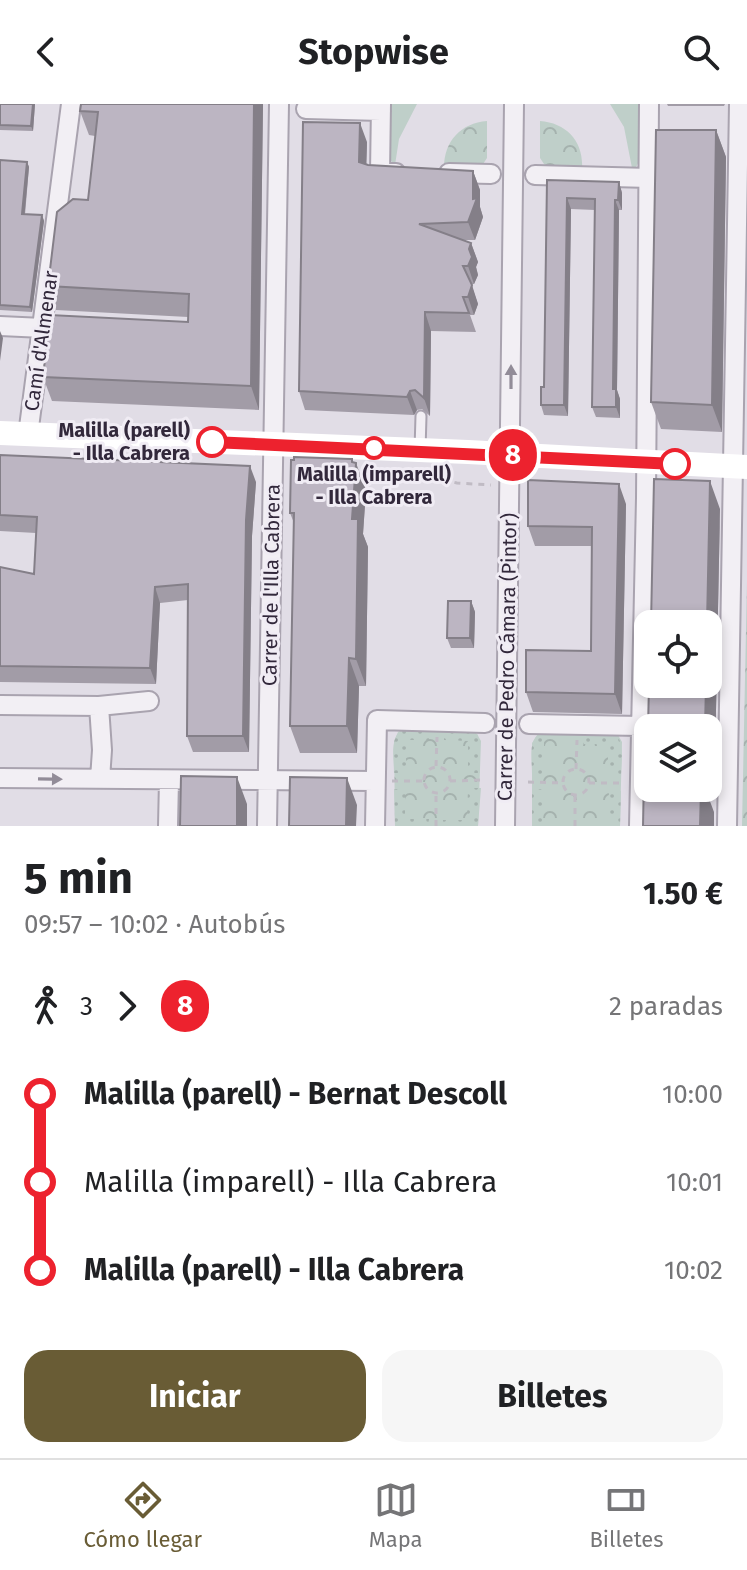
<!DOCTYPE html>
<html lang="es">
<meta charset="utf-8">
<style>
:root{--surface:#fff;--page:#f6f6f6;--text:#202124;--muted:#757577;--line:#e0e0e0;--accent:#695c35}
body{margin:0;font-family:"Fira Sans",sans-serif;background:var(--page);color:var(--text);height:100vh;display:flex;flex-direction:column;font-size:30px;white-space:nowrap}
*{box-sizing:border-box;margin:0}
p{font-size:26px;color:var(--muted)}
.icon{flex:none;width:44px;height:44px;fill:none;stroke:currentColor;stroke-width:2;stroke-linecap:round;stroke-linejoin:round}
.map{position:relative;height:722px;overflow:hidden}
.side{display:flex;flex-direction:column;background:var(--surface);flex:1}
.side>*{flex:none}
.badge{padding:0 16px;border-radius:26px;font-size:28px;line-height:52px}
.fabs{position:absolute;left:634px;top:506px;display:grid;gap:16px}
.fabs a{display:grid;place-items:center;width:88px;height:88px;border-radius:16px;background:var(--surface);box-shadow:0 4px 12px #0003;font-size:40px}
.map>.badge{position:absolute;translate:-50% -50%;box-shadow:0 0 0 4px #fff}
.legs{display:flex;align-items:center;gap:12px;height:88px;padding:0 24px;font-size:26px}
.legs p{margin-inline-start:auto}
.overview{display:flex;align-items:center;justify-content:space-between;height:136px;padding:0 24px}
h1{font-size:44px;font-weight:700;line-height:60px}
.primary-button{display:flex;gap:16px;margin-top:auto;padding:16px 24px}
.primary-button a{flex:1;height:92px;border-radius:24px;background:var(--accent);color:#fff;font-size:32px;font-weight:700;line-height:92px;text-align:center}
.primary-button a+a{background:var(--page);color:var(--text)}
ul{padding:0 24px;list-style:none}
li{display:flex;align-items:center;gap:28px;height:88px;font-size:30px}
li i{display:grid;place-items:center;width:12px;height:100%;margin:0 10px;background:currentColor}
li i::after{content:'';width:20px;height:20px;margin:-10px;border:6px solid;border-radius:50%;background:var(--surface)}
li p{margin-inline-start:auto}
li:first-child i{background:linear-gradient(#0000 50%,currentColor 0)}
li:last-child i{background:linear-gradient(currentColor 50%,#0000 0)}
header{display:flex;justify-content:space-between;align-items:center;height:104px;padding:0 24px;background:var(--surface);font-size:36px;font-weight:700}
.menu{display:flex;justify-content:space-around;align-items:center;height:112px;border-top:2px solid var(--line);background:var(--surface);font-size:22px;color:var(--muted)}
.menu a{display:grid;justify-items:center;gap:4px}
.menu .current{color:var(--accent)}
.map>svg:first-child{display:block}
</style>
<header><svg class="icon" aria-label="back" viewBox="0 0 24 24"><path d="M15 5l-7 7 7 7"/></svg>Stopwise<svg class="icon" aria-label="search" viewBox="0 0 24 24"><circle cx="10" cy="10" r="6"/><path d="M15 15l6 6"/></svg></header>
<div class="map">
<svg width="747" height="722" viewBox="0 0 747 722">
<defs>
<pattern id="park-crowns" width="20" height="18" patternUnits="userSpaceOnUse" patternTransform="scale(2)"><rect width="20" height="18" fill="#bfcfc9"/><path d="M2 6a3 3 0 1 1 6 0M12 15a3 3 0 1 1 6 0" fill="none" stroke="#a5b2ae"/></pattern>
<pattern id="garden-dots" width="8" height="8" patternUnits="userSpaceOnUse" patternTransform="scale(2)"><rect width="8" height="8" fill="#bfcfc9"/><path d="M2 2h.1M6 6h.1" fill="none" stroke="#a5b2ae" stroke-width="1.8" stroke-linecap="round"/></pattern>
</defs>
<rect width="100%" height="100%" fill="#e1dde6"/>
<path fill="#bfcfc9" d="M388,0h29l-18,35 -4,26 -8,-8z
M610,0h30v56l-4,7 -4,1 -8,-41z"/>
<path fill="url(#park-crowns)" d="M487,17v37l-6,9 -37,1c0,-27 17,-45 43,-47z
M540,17c27,2 44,21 42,48l-36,-2 -6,-9z
M747,477v245h-5z
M403,625h66l8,5 4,7 -3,85h-83l-1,-85 4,-9z
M540,628l78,3 4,7 -2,84h-88v-83z"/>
<path fill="url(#garden-dots)" d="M403,625h26v11h-23v33h-12c0,-15 -5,-35 9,-44z
M444,625l29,2 5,4 2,38h-12v-32l-24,-1z
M544,627v43h-12c0,-16 -5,-37 12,-43z
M584,627l32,3c9,11 5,28 5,42h-13v-32h-24z
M468,684h13l-3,38h-35v-6h24z
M394,685h11v30h24l-1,7h-33z
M532,685h12l-1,33h25v4h-36z
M609,686l12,1 -1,35h-37v-4h25z"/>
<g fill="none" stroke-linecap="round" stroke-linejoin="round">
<defs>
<path id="lane" d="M420,346l1,-34"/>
<path id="street" d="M381,0l-1,69h16
M306,5l75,2
M449,69l42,1
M535,71l115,3
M0,222l43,2
M28,331l43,-331
M0,601l99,1 3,44 -2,29
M99,602l50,-5
M529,620l111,2
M0,674l375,3
M168,722l1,-46
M267,722l12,-722
M375,722l2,-106 108,3
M505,722l9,-722
M639,722l7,-328 3,-394
M727,722l12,-722"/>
</defs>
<use href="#lane" stroke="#a9a3af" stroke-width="13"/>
<use href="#street" stroke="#a9a3af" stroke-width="22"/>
<path stroke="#c0bbc4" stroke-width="3" stroke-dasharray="6 6" stroke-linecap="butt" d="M359,370l82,5 16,4 34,2
M436,662l1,-29
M424 676a13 13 0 1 1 26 0a13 13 0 1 1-26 0Z
M576,665l1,-29
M563 678a13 13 0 1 1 26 0a13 13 0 1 1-26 0Z
M392,677h32
M450,677l34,-1
M528,678l35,1
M589,679h36
M436,722v-33
M575,722v-31"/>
<use href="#lane" stroke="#f2eff4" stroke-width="9"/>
<use href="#street" stroke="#f2eff4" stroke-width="18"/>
<path stroke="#fff" stroke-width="24" d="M0,329l468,19 279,15"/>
</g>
<path fill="#a29ca7" d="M0,0h35l-2,27 -33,-1z
M81,0h182l-4,306 -207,-9 -9,-24 145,-55v-5l-132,-7 -8,-24 40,-86 7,-64 -6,-1 -9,-24z
M667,0h58l-1,2h-56z
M716,26l10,27 -4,275 -61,-3 -10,-27z
M367,38l-1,23 107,6 7,19v17l3,10 -8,23h-12l8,3 7,19 -2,5 2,8 -4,9h-3l7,20 -4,11h-4l6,17 -45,-1 -1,85 -8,-7 -5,1 -3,5 -109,-5 -6,-19z
M0,56l27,2 2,5 -4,48h17l2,6 -12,91 -32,-2z
M547,76l72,2 3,11v17h-3l-2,180 3,9v19l-24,-1 -4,-10 3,-197 -24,-1 -3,207 -24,-1 -3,-10 3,-18z
M0,351l256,27 -4,54 -3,216h-56l-6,-16 1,-136 -28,3 -4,81 -156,-2v-115l34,7 2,-41 -36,-2z
M294,356l60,2 12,28 -3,44 5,13 -2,139h-7l-2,67h-57l-10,-27 4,-203 -4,-10z
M626,400l-4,210 -89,-2 -7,-20 65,-41 1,-105h-57l-7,-20z
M720,405l-5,251 -7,-1v-31z
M471,497l4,11 -1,36h-23l-4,-10z"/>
<path fill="#847f88" d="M33,0h2l-2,27 -2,-5z
M254,0h9l-4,306 -8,-24z
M360,19l7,19 -1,38 -7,-18z
M716,26l10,27 -4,275 -10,-27z
M27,58l2,5 -5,53 -2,-6z
M473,67l7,19v17l3,10 -8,23 -7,-18 5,-23z
M619,78l3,11v17l-4,-10z
M567,94l4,11 -3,207 -4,-11z
M615,96l4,10 -2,180 3,9v19l-4,-11 -3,-18z
M42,111l2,6 -12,91 -2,-5z
M471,139l7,19 -2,5 2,8 -4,9 -6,-18 1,-17z
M472,181l6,19 -4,11 -6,-18z
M425,208l6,19 -1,85 -6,-18z
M0,227l3,7 -3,23z
M410,287l7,19 -3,5 -7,-18z
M352,355l3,9 1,-5 10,27 -3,44 5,13 -2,139 -10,-27 -4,-140z
M250,362l6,16 -4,54 -3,216 -6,-16 3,-216z
M710,377l10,28 -5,251 -7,-20v-12h-3l1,-44h2l-1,-60z
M619,380l7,20 -4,210 -7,-20z
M155,483l5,16 -4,81 -6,-16z
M471,497l4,11 -1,36 -4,-10z
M349,554l10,28 -2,67 -10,-27z
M237,673l10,27v22h-10z
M347,674l10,27 -1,21h-10z
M701,684h4l9,24v14h-14z"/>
<path fill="#bcb5c2" stroke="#847f88" stroke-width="2" d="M0,0h33l-2,22 -31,-1z
M81,0h173l-3,282 -208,-9 7,-62 138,7 1,-28 -141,-8 9,-74 16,-13 15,1 10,-88 -18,-1z
M303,18l57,1 -1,39 9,3 105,6v28l4,-1 -9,24 -49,2 52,19 -2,6 3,8 -4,9h-5l9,19 -4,12h-5l6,16 -44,-1 -1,86 -9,-8 -5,1 -3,6 -108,-6z
M656,26h60l-4,275 -61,-3z
M0,56l27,2 -5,52 20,1 -12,92 -30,-2z
M547,76l72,2 -1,18h-3l-2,189h3v18h-24l3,-208 -28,-1 -3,207h-23v-18h3z
M0,351l250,11 -4,54 -3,216h-56l1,-152 -33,3 -5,81 -150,-2v-99l34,7 3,-57 -37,-2z
M294,353l58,2v3l4,1 -4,56h6l-2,140 -7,-1 -2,68h-57l4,-213h-4l1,-53h3z
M654,375l56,2 -3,143h-56z
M528,376l91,4 -4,210 -89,-2v-42l65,1 1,-124 -64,-1z
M448,497h23l-1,37h-23z
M649,580h57l-1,44h-57z
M644,671h4v13h53l-1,38h-57z
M181,672l56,1v49h-57z
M290,673l57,1 -1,48h-57z"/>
<defs><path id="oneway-solid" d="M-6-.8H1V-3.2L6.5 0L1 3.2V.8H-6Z" transform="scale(2)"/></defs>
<g fill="#928c98">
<use href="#oneway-solid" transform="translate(511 273) rotate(-90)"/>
<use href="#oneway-solid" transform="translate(50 675) rotate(1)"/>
</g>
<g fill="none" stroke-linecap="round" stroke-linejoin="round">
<defs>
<path id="line-1" d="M212,338l463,22"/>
</defs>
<use href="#line-1" stroke="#fff" stroke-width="18"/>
<use href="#line-1" stroke="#ed222e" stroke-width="12"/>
</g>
<g fill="#fff" stroke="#ed222e" stroke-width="4">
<circle cx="212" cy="338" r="14"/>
<circle cx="374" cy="344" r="10"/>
<circle cx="675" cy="360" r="14"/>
</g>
<g text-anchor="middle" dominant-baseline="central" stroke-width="6" stroke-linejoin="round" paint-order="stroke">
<g font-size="20" fill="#32283b" stroke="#f0ecf4">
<text transform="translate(41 237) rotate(-82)">Camí d'Almenar</text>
<text transform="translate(271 481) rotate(-89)">Carrer de l'Illa Cabrera</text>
<text transform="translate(507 553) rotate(-89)">Carrer de Pedro Cámara (Pintor)</text>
</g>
<g font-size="20" font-weight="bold" fill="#32283b" stroke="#f0ecf4" text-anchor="end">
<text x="190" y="326">Malilla (parell)<tspan x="190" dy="23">- Illa Cabrera</tspan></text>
<text x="374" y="370" text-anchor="middle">Malilla (imparell)<tspan x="374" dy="23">- Illa Cabrera</tspan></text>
</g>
</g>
</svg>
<div class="fabs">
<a><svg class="icon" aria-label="locate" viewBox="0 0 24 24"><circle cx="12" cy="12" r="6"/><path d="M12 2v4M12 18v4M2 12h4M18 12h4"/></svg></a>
<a><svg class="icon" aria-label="layers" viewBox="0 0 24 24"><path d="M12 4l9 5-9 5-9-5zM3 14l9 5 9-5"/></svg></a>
</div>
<b class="badge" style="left:513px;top:351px;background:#ed222e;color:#fff">8</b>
</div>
<section class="side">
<div class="overview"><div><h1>5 min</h1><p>09:57 – 10:02 · Autobús</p></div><b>1.50 €</b></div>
<div class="legs"><svg class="icon" aria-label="walk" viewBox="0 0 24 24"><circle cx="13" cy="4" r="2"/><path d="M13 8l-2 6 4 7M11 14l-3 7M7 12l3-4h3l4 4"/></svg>3<svg class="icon" aria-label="forward" viewBox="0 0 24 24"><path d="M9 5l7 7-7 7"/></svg><b class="badge" style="background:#ed222e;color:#fff">8</b><p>2 paradas</p></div>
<ul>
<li><i style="color:#ed222e"></i><b>Malilla (parell) - Bernat Descoll</b><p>10:00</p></li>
<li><i style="color:#ed222e"></i><span>Malilla (imparell) - Illa Cabrera</span><p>10:01</p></li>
<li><i style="color:#ed222e"></i><b>Malilla (parell) - Illa Cabrera</b><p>10:02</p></li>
</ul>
<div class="primary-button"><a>Iniciar</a><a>Billetes</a></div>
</section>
<nav class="menu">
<a class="current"><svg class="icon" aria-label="directions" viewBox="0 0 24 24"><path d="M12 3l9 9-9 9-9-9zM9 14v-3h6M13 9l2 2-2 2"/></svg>Cómo llegar</a>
<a><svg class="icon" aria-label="map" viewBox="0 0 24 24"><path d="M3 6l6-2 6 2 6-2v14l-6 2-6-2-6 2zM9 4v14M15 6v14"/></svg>Mapa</a>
<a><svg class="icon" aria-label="tickets" viewBox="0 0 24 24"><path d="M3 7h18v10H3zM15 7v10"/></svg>Billetes</a>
</nav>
